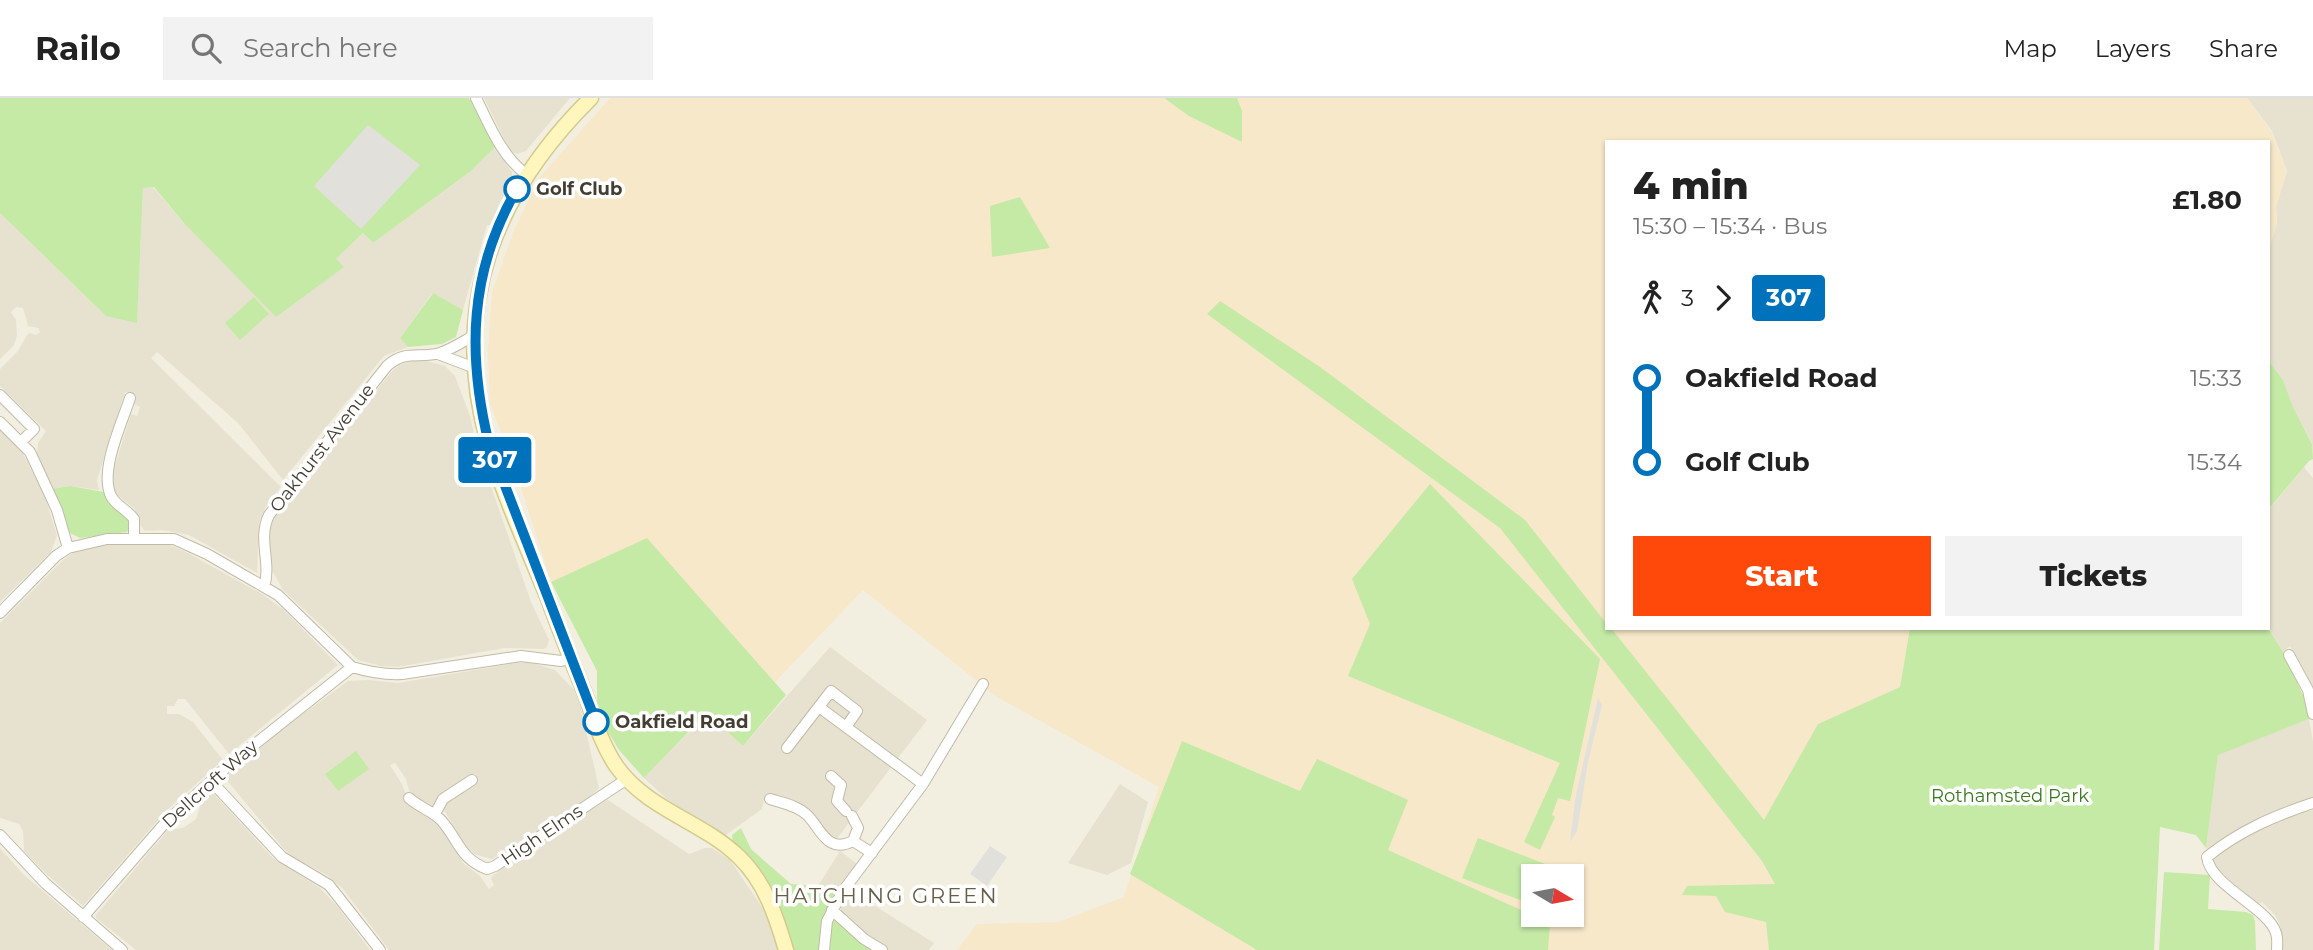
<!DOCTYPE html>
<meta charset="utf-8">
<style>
:root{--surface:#fff;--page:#f2f2f2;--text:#222;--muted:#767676;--line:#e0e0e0;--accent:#ff490b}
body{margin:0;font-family:Montserrat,sans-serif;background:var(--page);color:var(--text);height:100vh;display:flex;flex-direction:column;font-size:26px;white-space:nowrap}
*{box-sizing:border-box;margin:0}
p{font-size:23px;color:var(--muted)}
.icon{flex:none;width:38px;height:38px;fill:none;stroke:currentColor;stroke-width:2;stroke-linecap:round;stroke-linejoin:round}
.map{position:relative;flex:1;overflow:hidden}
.panel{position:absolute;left:1605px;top:42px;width:665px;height:490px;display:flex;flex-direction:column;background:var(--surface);border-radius:0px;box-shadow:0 2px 5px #0004}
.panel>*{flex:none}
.badge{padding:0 14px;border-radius:5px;font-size:24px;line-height:46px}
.needle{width:46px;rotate:100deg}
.buttons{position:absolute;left:1521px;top:766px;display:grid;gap:14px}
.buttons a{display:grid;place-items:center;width:63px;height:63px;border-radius:0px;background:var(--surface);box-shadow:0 2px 5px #0004;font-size:35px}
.map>.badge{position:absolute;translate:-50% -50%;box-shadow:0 0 0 4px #fff}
.legs{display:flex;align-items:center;gap:10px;height:77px;padding:0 28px;font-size:23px}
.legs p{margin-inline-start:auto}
.headline{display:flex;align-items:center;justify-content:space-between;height:119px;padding:0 28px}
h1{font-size:38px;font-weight:800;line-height:52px}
.button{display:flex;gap:14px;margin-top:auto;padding:14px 28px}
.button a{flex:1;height:80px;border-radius:0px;background:var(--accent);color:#fff;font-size:28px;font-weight:800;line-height:80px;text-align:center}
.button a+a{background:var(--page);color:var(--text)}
ul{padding:0 28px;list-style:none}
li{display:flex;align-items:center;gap:24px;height:84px;font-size:26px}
li i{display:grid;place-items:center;width:10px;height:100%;margin:0 9px;background:currentColor}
li i::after{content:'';width:18px;height:18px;margin:-9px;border:5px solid;border-radius:50%;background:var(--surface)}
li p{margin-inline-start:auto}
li:first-child i{background:linear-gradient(#0000 50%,currentColor 0)}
li:last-child i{background:linear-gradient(currentColor 50%,#0000 0)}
header{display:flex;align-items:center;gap:42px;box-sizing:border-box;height:98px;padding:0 35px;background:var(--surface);border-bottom:2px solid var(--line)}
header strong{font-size:33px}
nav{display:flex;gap:38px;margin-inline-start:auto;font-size:24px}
.search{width:490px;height:63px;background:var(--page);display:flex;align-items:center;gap:18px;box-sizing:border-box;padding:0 24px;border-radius:0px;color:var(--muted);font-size:26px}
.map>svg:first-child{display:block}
</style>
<header>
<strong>Railo</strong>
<div class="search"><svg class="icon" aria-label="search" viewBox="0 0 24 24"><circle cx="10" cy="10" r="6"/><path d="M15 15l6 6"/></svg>Search here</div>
<nav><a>Map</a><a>Layers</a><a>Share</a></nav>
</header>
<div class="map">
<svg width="2313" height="852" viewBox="0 0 2313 852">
<rect width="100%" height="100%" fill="#f2efe1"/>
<path fill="#e7e2cf" d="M484,0h86l-44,53 -9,3 -7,-3z
M2247,0h66v357l-1,-12 -19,-36 -10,-27 -15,-20v-108l9,-29 -1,-16 11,-36 -15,-40z
M495,49l17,25v5l-21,48h-4l-24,85 -31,-17 -32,45 8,9 -24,9 -101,124 -45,-57 -81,-71 -6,6 130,129 -14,17 -8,18 -2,51 -68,-38 -27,-5 -17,1 -5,-6 -5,-16 -18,-14 -4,-7v-16l18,-58 6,2 3,-9 -6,-3 2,-9 -11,-3 -28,88 2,10 -29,-4 -18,3 -15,-33 1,-13 8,-12 -46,-45v-17l18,-18 9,-16 3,-2 6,2 4,-3 -2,-4 -10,-2 -5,-18 -7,-1 -5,5 5,8 1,16 -3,9 -14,14v-146l106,103 31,3 6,-131 10,-1 31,36 160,44 -9,-7 28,-27 10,10 98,-72z
M419,261l26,7 10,10 15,40 6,27 55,159 18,38 -2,7 -3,2 -40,-1 -106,19 -17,-1 -23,-6 -75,-70 -10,-18 -4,-40 5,-16 119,-146 7,-5z
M0,331l21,21 23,44 13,41 -6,17 -51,50z
M2304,369l9,11v218l-8,-24 -15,-26 -7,6 -15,-24v-117z
M155,445l15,2 18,8 74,41 22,16 54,55 -109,89 -44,-55h-7l-4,7h-7v8h12l14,8 30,38 -57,51 -83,95 -38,-33 -21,-22 -1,-20 -4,-7 -19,-6v-195l63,-63 14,-10 14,-5z
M830,549l97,73 -91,120 -8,-3 -35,-34 -28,-8 -3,14 -39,28 -56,-38 -23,-21 64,-65 35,33z
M516,565h17l22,7 19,20 6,15 19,83 -13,12 -94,59 -18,-5 -8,-8 -24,-39 37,-27 -4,-6 -32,20 -12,14 -21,-14 -4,-15 -11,-16 -5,2 12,19 6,17 8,8 24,15 24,40 16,12 9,13 5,-4 -3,-6 1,-3 26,-19 83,-55 7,-2 81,54 16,-6h7l18,12 34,50 14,40h-389l-46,-61 -16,-14 -36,-19 -7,-7 -59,-71 52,-45 71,-52 21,-1 29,3z
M2309,621l4,23v58l-104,52 -3,-4 12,-94z
M1120,686l28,18 -17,61 -24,12 -39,-12z
M209,694h3l61,66 47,30 17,18 33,44h-234l-40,-32v-3l72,-85 15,-2 13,-9 6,-19z
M2309,709l1,4 3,-1v140h-32v-22l-6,-13 -13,-13 -6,3 -25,-21 -19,-21v-5l16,-15z
M0,750l24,27 88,75h-112z
M840,753l17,13 -20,30 -17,-11z
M851,793l83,52 -5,7h-42l-21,-13 -25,-23v-9z"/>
<path fill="#f7e8c9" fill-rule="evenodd" d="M610,0h1637l24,33 16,40 -11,36 1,16 -9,29v-110h-662v486h304l-10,59 -82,37 -21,226h-840l20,-26 82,-2 65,-25 35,-110 -162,-90 -134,-107 -125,131 -187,-139 -35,-110 -26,-68 -2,-53 4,-59 22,-62 26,-53zM1533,779h39v38h-39z"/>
<path fill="#c4eaa6" d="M0,0h469l26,49 -24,24 -98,72 -10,-10 -27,26 8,8 -68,50 -92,-94 -30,-36 -11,1 -6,135 -31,-7 -106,-103z
M1164,0h73l5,13v31l-53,-26z
M1020,99l30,51 -58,9 -2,-51z
M433,195l30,17 -7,27 -14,7 -34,3 -8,-9z
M254,199l15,17 -29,26 -15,-17z
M1220,203l100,66 205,153 81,103v5h5l153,192 54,-96 82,-37 10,-59h358l15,24 24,52 3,7 -1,8 -91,36 -12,93 -10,-13 -36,-8 -6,123h-385l-3,-28 -41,-10 -9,-16 -34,-1 5,-9 88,-2 -13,-23 -262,-333 -293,-214z
M2268,262l15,20 10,27 19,37 1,15 -4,2 -41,49z
M1430,386l170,175 -30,142 -12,-3 -6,17 3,2 -15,33 -16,-8 36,-79 -212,-87 22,-52 -18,-45z
M70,388l34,6c7,13 25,21 26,35l-3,5 -47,6 -12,-6 -16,-43z
M647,440l139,157 -43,51 -36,-33 -63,65 -25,-28 -15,-25 -7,-23v-31l-46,-89z
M1182,643l118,50 17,-32 91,41 -20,50 162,73 -2,27h-291l-127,-76z
M356,653l13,18 -31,22 -13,-17z
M741,730l10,21 40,35 25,2 4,-3 17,11 -16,56h-29l-59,-106 -1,-9z
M1478,740l80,31 -3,8h-22v28l-71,-27z
M2164,774l46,3 -2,34 38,3 7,3 2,6 1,29h-97z
M833,820l4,1 41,31h-51l2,-24z"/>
<path fill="#e2e0db" d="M368,27l52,40 -59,64 -47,-43z
M1598,600l4,7 -14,57 -11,69 -7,11 5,-42z
M990,748l17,11 -20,29 -17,-12z"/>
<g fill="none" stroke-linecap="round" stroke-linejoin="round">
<defs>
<path id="minor" d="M476,0c13,26 26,59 50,76
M438,256l37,14
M0,297l34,34 -13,13
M130,300c-8,25 -31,73 -19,98 5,10 17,14 23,23v19
M0,324l30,30 27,58 11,38
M264,489c8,-24 -7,-48 5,-72l118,-149c19,-17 32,-7 53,-13 12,-4 24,-12 35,-18
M0,515l56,-57 12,-8 39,-9h67l33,15 71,41 74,72c17,5 32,8 50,7l119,-18 40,5 10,-3
M2289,557l19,35 5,24
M819,609l104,77
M787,650l44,-57 26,20 -11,16
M831,678l10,9 -4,16 9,10
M211,683l71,76 47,28 51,65
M409,700c10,9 23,13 32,22 18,20 18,38 46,49l8,-3 132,-87
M770,701c12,4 26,6 36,15 14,12 20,41 47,27
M435,716l8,-15 29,-19
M852,718l6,12 -5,13 19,12
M0,737l45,48 77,67
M832,812l32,29 18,11
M83,819l82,-94 65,-59 122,-97
M824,852l3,-29 16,-30 80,-107 60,-100
M2277,852c0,-5 1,-12 -1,-17 -7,-25 -66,-47 -69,-76 32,-26 67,-41 106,-54"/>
<path id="secondary" d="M591,0c-98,97 -141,209 -103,345 16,54 40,106 61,158 12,33 25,65 38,98 8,23 16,48 30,68 31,43 85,54 122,90 26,25 37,59 47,93"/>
</defs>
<use href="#minor" stroke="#c1bba6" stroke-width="12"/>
<use href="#secondary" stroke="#d5ca8d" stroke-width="17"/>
<use href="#minor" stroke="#fff" stroke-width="10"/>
<use href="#secondary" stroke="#fff6be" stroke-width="14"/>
</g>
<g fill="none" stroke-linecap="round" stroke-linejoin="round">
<defs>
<path id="line-1" d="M517,91c-48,82 -50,166 -28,255l107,278"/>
</defs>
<use href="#line-1" stroke="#fff" stroke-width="16"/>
<use href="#line-1" stroke="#0072bc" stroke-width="10"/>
</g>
<g fill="#fff" stroke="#0072bc" stroke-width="3.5">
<circle cx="517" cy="91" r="12"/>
<circle cx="596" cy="624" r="12"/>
</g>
<g text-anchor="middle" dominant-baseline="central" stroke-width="7" stroke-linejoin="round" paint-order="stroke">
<g font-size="18" font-weight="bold" fill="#443e32" stroke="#fff" text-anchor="start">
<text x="536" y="91">Golf Club</text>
<text x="615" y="624">Oakfield Road</text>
</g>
<g font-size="18" fill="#443e32" stroke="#fff">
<text transform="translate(322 350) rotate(-52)">Oakhurst Avenue</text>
<text transform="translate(210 686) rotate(-42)">Dellcroft Way</text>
<text transform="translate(542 737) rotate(-34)">High Elms</text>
</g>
<g font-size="18" fill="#3a7822" stroke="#fff">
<text x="2010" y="698">Rothamsted Park</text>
</g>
<g font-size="21" letter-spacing="2" fill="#675e48" stroke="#fff">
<text x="886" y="797">HATCHING GREEN</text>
</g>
</g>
</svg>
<div class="buttons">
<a><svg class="needle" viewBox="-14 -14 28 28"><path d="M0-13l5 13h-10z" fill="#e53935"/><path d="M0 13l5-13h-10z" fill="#767676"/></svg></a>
</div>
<b class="badge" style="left:495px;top:362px;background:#0072bc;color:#fff">307</b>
<section class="panel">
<div class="headline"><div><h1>4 min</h1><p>15:30 – 15:34 · Bus</p></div><b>£1.80</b></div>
<div class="legs"><svg class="icon" aria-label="walk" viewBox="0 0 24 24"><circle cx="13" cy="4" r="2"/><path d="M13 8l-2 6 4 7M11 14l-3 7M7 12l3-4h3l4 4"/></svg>3<svg class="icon" aria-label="forward" viewBox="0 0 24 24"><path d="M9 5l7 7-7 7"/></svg><b class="badge" style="background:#0072bc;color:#fff">307</b></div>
<ul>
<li><i style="color:#0072bc"></i><b>Oakfield Road</b><p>15:33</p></li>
<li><i style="color:#0072bc"></i><b>Golf Club</b><p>15:34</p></li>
</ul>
<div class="button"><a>Start</a><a>Tickets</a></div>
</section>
</div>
